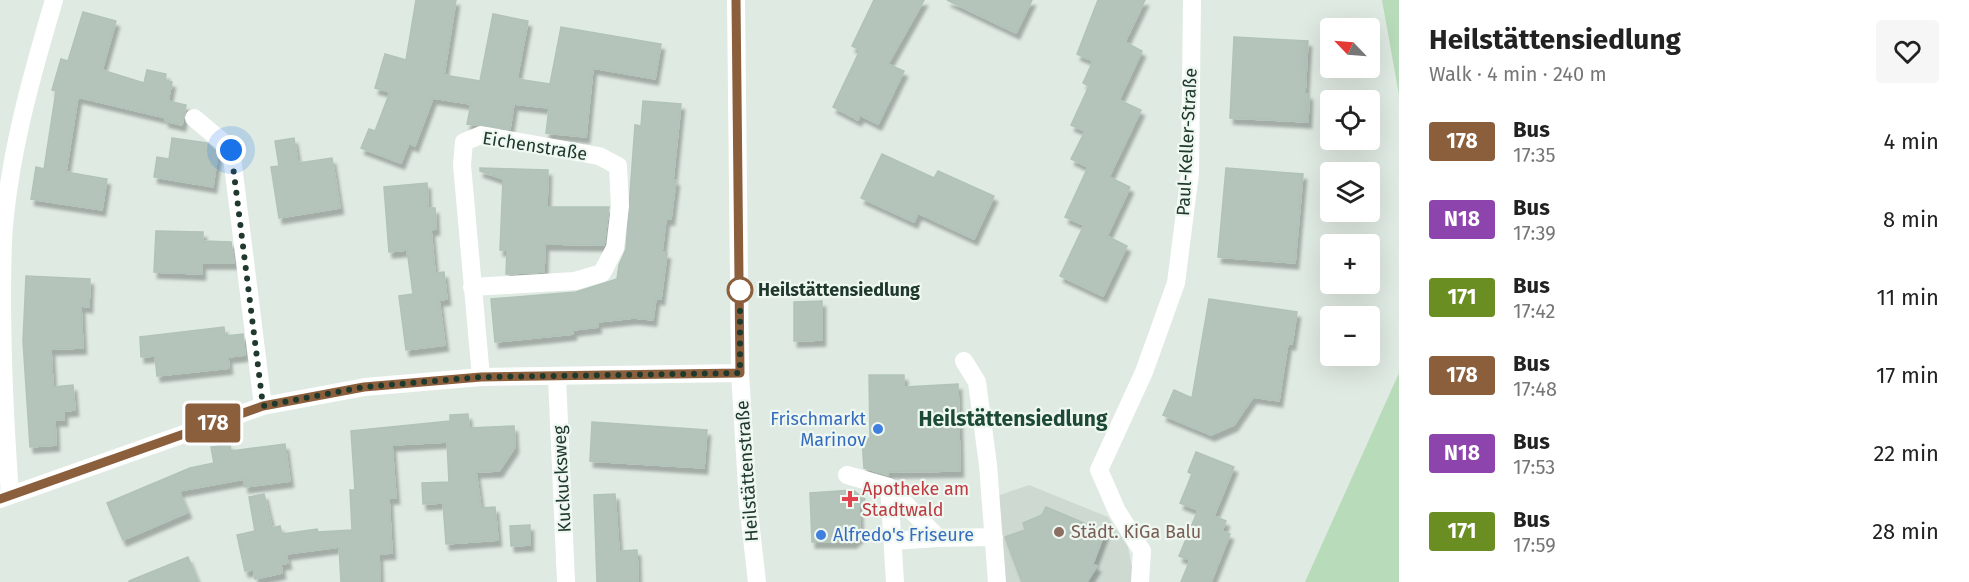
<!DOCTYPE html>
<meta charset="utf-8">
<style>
:root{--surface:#fff;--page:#f6f6f6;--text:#222;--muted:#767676}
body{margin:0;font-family:"Fira Sans",sans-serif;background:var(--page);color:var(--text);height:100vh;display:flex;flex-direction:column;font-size:22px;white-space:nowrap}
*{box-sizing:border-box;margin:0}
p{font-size:20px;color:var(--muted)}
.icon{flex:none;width:33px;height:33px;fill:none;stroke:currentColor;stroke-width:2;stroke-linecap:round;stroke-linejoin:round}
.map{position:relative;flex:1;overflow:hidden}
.sheet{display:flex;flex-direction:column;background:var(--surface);width:570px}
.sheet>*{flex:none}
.badge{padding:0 12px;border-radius:4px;font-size:21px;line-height:39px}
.needle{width:39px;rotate:295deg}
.controls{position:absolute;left:1320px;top:18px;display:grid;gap:12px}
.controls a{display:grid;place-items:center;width:60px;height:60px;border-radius:6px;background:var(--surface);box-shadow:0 6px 24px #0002;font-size:30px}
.you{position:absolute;width:30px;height:30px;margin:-15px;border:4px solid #fff;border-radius:50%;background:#1a73e8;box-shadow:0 0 0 9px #1a73e833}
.map>.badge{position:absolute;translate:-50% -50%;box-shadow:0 0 0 3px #fff}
.round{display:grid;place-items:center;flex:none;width:63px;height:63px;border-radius:6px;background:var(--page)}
.headline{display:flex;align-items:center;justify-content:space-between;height:102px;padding:0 30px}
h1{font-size:28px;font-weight:700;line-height:45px}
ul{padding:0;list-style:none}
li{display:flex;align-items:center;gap:18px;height:78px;padding:0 30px}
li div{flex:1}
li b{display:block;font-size:22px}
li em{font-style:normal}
li .badge{min-width:66px;font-weight:700;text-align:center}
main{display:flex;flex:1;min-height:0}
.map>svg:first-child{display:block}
</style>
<main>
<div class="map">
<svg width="1399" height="582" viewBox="0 0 1399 582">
<defs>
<filter id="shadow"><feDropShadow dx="3.5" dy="6" stdDeviation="1.5" flood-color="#0004"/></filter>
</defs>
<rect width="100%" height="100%" fill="#dfeae2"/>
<path fill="#cdd9d1" d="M1029,485l79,32 20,30 6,30 -2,5h-128l-7,-86z"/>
<path fill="#b8dbba" d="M1382,0h17v95z
M1399,373v209h-94z"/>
<path fill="#b4c4bb" stroke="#b1c3b8" stroke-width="1.5" filter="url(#shadow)" d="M416,0h40l-12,75 36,6 13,-67 35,7 -11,58 33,5 11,-57 100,17 -6,35 -62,-11 -7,69 -40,-4 3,-25 -35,-4 -4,25 -43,-5 4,-20 -38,-6 -18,48 -6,-3 -8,20 -40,-15 8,-19 6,2 15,-39 -15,-4 10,-34 21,6z
M874,0h50l-36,64 16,7 -26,53 -18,-9 -2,5 -25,-13 27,-57 -8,-4z
M947,0h85l-16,33z
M1098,0h47l-20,42 17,9 -23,49 22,10 -32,67 21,10 -23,49 20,10 -24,50 -43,-20 24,-51 -19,-8 23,-50 -17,-8 14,-28 -14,-6 18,-39 -6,-3 10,-22 -16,-7z
M83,12l33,9 -14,49 42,13 3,-13 19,4 -1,6 7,2 -4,19 18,4 -4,20 -17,-4 1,-3 -88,-21 -12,75 41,7 -5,31 -71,-11 5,-32 8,2 12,-78 -4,-1 9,-31 7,2z
M1234,37l74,4 -3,53h4l-1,28 -78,-4z
M643,101l38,3 -8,76h3l-5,39h-5l-4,33 5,1 -6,46 -5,-1 -3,22 -19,-2 -37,4 1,5 -25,3v4l-78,8 -4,-43 85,-7 41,-13 2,-14 7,-16 9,-124 6,1z
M172,138l35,5 11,10 -5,34 -59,-10 3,-20 12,2z
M294,138l4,25 34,-5 8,50 -61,10 -8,-51 8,-1 -4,-25z
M882,154l52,24 4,-7 56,25 -20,43 -56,-26 -4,9 -53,-24z
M480,168l68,2 -1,37h62l-5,38 -59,-1 -1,28 -38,2 1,-24h-7l3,-71 -23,-8z
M1226,168l77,6 -8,89 -77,-6z
M427,183l1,25h7l1,21 -5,1 4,43 9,-1 3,27 -8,1 6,45 -39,5 -7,-54 14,-2 -6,-44 -18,2 -5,-65z
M156,231l47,1v9l28,1 3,21h-32v11l-48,-2z
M26,276l64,3 -1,28 -8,-1 2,42 -32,1 2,38 20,-2 2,25 -11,1v9h-9l1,25 -26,2 -7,-106z
M1209,299l88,13 -5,32 -4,-1 -9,58 -26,-4 -19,28 -23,10 -48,-20 11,-25 18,8z
M822,301v39l-28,1v-39z
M224,327l1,9 18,-2 2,21 -17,2 1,11 -72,8 -2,-20 -14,1 -1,-20z
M869,375h35v12l54,-3 2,87 -72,1v3l-24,-7 -2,-29 8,-1z
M468,414l1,14 45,-2 1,21 -16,24 -23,1 5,36 14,-1 3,33 -52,4 -3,-41 -20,1 -1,-21 27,-1 -2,-40 -55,3 4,53h-7l3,55 -13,1 1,28h-39l-2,-35 -53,7 2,9 -7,1 1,9 -27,6 -1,-9 -9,1 -8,-36 18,-4 -6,-34 15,-3 8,34 8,-2 2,8 35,-5 1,3 34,-2 -2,-40h5l-4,-59 99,-10v-6z
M592,422l115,8 -3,38 -114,-7z
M230,444l1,7 54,-7 5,37 -45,6 -1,-8 -65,12 9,21 -65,28 -16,-37 83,-35 24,-5 -3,-16z
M1196,452l38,15 -20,49 12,5 -4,10 8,3 -19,48h-30l9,-22 -11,-4 19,-46 -18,-7 12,-29 -4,-2z
M853,490l12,9 -6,7 1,30 -7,6h-41l-2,-49z
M615,494l4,57 18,-1 1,32h-41l-3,-87z
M1046,507l59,25 -12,32 4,2 -10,16h-65l-17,-45 20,-7 -2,-7 19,-8z
M530,525v20l-19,1 -1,-20z
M188,557l10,25h-69v-1z"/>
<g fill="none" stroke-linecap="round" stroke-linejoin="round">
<path stroke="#fff" stroke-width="18" d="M736,0l4,373 8,130 9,79
M194,118l37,31 32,257
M472,287l103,-6 27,-8 13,-25 5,-42 -2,-40 -19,-10 -118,-21 -17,7 -2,23 19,212
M964,361l13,21 11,83 9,117
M557,377l9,205
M847,475l42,12 6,95
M889,487l49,51 -45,3
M10,495c-6,-84 -10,-170 -7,-255 5,-82 28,-162 51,-240
M0,499l263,-93 102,-19 116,-10 259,-4
M938,538l56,-1
M1140,582l2,-31 -25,-40 -18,-41 45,-98 32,-89 14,-110 2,-173"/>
</g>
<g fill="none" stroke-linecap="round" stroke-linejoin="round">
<defs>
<path id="line" d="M0,499l263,-93 101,-19 117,-10 259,-4 -4,-373"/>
</defs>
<use href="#line" stroke="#fff" stroke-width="14"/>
<use href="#line" stroke="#8b5e3c" stroke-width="9"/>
<path stroke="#20392d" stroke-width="6" stroke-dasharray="0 10.8" d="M231,150l32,256 101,-19 117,-10 259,-4v-83"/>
</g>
<circle fill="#fff" stroke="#8b5e3c" stroke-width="3" cx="740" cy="290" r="12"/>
<g fill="#3f7fe0" stroke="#eff7f1" stroke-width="2">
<circle cx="878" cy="429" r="6"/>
<circle cx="821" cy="535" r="6"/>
</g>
<path fill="#e0444e" stroke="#eff7f1" stroke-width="2" d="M847 490h6v6h6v6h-6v6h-6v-6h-6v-6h6z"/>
<circle fill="#8d6e63" stroke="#eff7f1" stroke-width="2" cx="1059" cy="532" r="6"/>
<g text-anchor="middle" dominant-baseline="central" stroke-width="4.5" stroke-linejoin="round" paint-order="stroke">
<g font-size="18" fill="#20392d" stroke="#eff7f1">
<text transform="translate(1187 142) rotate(-87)">Paul-Keller-Straße</text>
<text transform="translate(535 146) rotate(9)">Eichenstraße</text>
<text transform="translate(747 471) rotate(-94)">Heilstättenstraße</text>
<text transform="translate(562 479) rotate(-93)">Kuckucksweg</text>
</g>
<g font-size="18" font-weight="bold" fill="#20392d" stroke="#eff7f1" text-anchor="start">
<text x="758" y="290">Heilstättensiedlung</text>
</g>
<g font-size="18" fill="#366cbe" stroke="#eff7f1" text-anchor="end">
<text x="866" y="419">Frischmarkt<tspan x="866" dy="21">Marinov</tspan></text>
<text x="833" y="535" text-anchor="start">Alfredo's Friseure</text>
</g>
<g font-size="18" fill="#be3a42" stroke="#eff7f1" text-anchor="start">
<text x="862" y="489">Apotheke am<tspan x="862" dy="21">Stadtwald</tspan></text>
</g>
<g font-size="18" fill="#785e54" stroke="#eff7f1" text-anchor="start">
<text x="1071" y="532">Städt. KiGa Balu</text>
</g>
<g font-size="21" font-weight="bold" fill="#1d4a36" stroke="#eff7f1">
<text x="1013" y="419">Heilstättensiedlung</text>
</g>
</g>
</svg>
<div class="controls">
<a><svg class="needle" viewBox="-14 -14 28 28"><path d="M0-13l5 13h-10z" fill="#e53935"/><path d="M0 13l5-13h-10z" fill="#767676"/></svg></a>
<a><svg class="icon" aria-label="locate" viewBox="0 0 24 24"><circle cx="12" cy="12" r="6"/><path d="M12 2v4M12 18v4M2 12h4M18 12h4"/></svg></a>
<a><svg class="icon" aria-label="layers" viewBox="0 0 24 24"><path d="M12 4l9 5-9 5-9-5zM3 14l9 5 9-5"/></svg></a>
<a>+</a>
<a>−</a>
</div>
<div class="you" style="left:231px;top:150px"></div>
<b class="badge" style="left:213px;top:423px;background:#8b5e3c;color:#fff">178</b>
</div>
<section class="sheet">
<div class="headline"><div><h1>Heilstättensiedlung</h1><p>Walk · 4 min · 240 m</p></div><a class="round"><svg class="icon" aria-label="heart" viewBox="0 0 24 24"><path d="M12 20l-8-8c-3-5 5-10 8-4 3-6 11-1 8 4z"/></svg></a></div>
<ul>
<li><span class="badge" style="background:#8b5e3c;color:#fff">178</span><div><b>Bus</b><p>17:35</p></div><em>4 min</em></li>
<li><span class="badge" style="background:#8e44ad;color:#fff">N18</span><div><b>Bus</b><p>17:39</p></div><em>8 min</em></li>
<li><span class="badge" style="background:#6b8e23;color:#fff">171</span><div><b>Bus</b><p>17:42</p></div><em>11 min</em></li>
<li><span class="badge" style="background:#8b5e3c;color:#fff">178</span><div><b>Bus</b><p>17:48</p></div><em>17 min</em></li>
<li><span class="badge" style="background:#8e44ad;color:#fff">N18</span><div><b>Bus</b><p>17:53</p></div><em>22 min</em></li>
<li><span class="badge" style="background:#6b8e23;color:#fff">171</span><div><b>Bus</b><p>17:59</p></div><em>28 min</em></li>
</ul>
</section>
</main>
